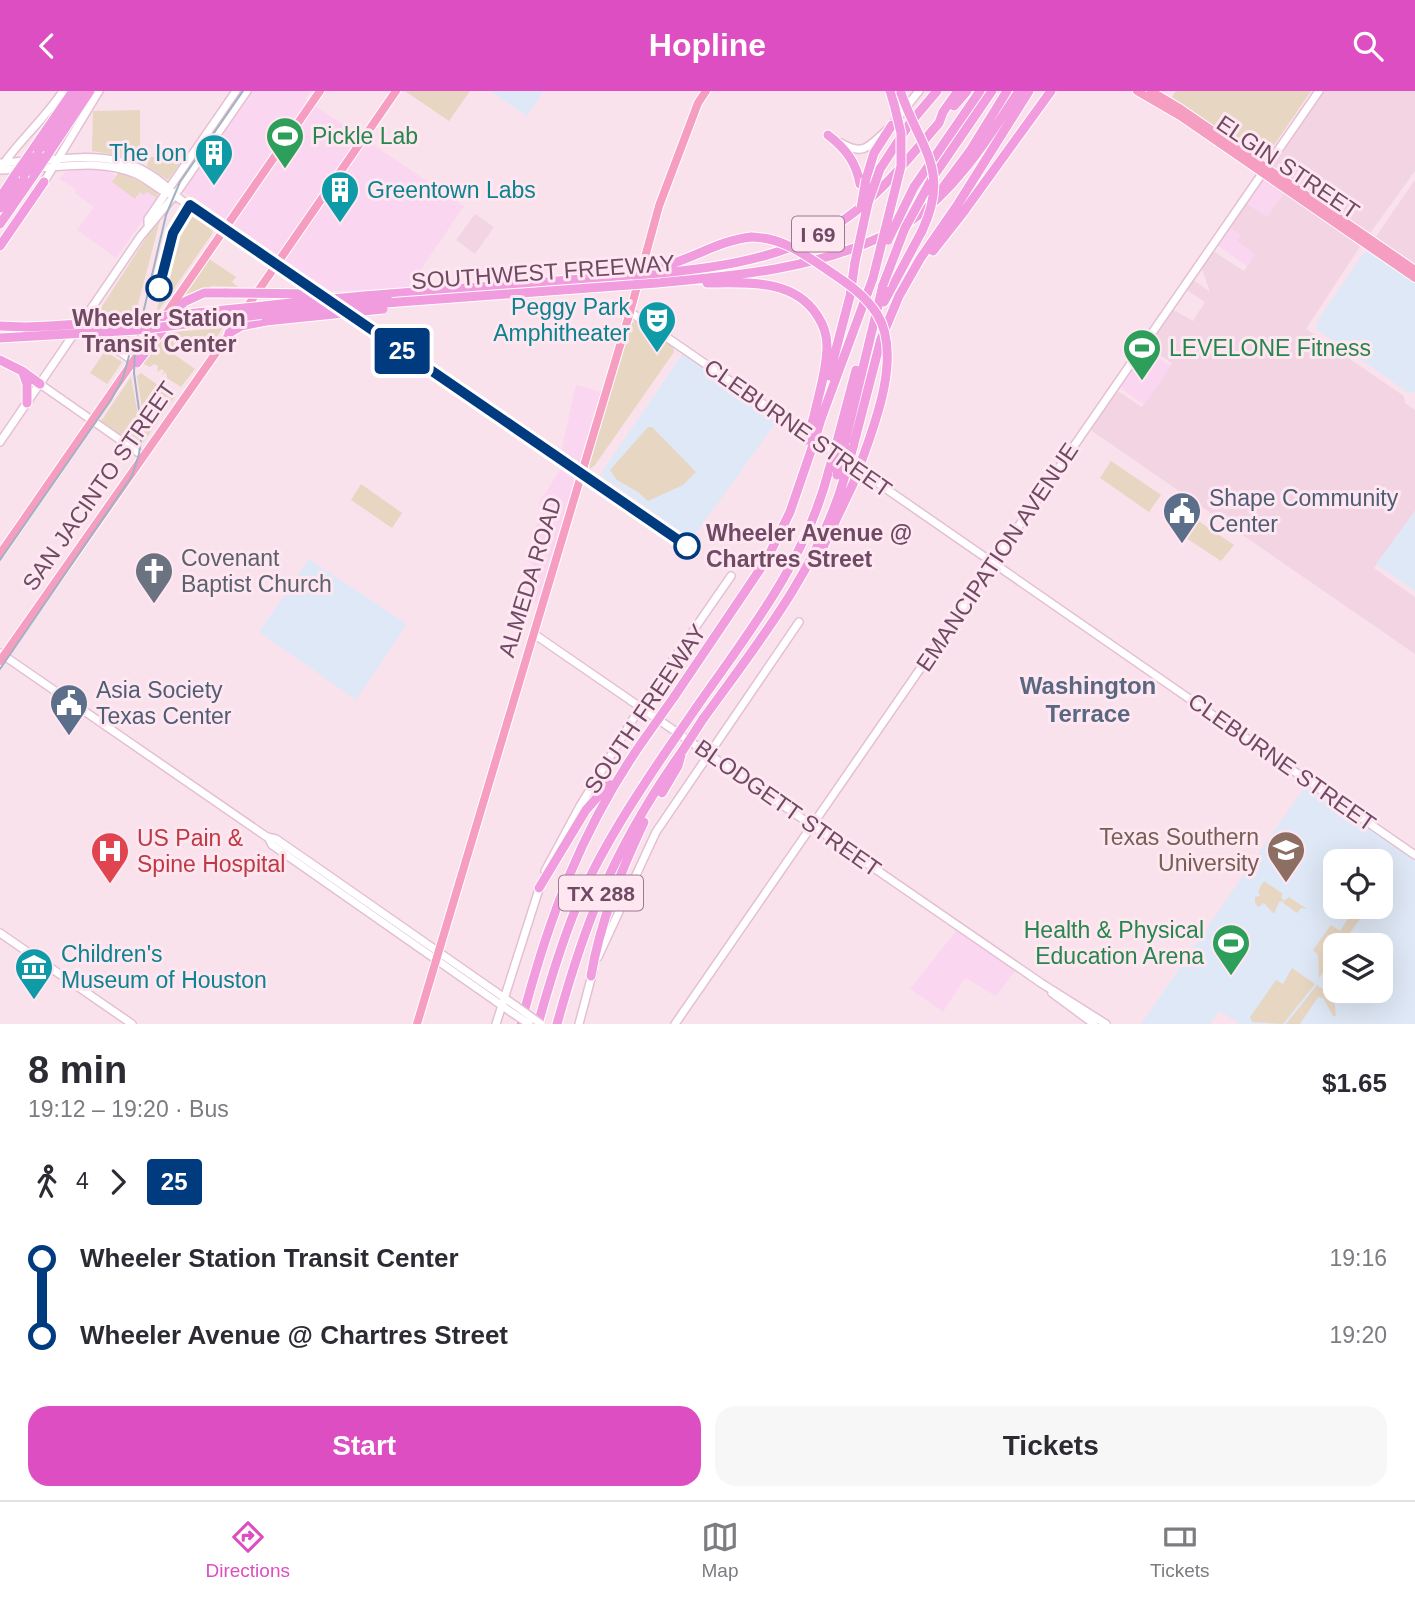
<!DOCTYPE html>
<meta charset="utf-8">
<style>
:root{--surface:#fff;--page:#f7f7f7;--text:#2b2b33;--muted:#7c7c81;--line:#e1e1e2;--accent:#dd4ec2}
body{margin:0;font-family:Helvetica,sans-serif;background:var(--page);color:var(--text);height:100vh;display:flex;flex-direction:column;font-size:26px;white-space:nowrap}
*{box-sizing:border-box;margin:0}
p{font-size:23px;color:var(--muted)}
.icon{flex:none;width:38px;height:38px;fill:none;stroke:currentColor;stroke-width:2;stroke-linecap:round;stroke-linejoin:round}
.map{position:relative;height:933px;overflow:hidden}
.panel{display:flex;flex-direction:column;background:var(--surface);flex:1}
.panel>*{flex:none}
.badge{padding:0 14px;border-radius:5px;font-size:24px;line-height:46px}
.controls{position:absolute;left:1323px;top:758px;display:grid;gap:14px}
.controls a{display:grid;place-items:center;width:70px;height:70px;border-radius:14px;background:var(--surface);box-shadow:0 7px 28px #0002;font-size:35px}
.map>.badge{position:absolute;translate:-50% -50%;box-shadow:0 0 0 4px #fff}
.legs{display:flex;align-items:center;gap:10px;height:77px;padding:0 28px;font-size:23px}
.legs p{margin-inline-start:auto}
.overview{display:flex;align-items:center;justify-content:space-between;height:119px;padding:0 28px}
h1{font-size:38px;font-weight:700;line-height:52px}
.cta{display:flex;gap:14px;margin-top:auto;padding:14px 28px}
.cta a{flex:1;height:80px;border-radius:21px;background:var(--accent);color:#fff;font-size:28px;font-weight:700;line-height:80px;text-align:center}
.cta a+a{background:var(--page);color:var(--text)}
ul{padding:0 28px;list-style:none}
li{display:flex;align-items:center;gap:24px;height:77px;font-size:26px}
li i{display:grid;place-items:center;width:10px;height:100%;margin:0 9px;background:currentColor}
li i::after{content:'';width:18px;height:18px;margin:-9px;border:5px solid;border-radius:50%;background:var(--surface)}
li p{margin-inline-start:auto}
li:first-child i{background:linear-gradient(#0000 50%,currentColor 0)}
li:last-child i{background:linear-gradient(currentColor 50%,#0000 0)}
header{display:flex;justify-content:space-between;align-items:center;height:91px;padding:0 28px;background:var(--accent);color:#fff;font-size:32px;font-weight:700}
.menu{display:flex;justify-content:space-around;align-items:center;height:98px;border-top:2px solid var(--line);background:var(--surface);font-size:19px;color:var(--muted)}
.menu a{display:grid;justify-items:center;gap:4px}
.menu .selected{color:var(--accent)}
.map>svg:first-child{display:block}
</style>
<header><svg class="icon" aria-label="back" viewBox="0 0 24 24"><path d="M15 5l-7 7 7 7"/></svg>Hopline<svg class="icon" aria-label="search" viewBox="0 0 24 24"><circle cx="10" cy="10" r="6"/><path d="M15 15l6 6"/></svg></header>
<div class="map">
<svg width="1415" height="933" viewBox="0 0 1415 933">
<rect width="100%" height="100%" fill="#fae2ec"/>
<path fill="#f3d4e3" d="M1324,0h91v80l-44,61 -7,-1 -92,-63z
M1414,90l1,1v86l-40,-30z
M1285,100l76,54 -55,84 98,67 1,7 10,7v101l-41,57 41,29v57l-323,-223v-5l23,-34h4l23,15 30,-44 -23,-15 -2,-5 25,-34 21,12 12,-19 -20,-13 7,-10 18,13 -9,-26 12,-15 31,20 11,-17 -19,-13 -7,-14 17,-24 21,14z
M475,123l19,13 -19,27 -19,-14z"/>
<path fill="#fad6f0" d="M251,0h59l-5,8 159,107 -57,84 -83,1 -142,-100z
M91,77l14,2 11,6 -4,6 24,17 4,-7 7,-1 11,8 -42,59 -39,-28 17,-23 -19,-14 1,-4 -17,-10 6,-7z
M1265,87l20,13 -18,26 -21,-14z
M1229,136l12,8 -4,6 18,13 -8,12 -30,-21z
M1143,259h4l24,16 -27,39 -25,-18z
M576,294l25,7 -64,212 -21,-15 17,-25 -8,-5 13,-18 -8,-6 15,-24 -7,-7 24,-37 -1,-15z
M957,839l59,40 -20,26 -31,-18 -22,34 -33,-23z"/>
<path fill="#dfe8f6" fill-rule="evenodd" d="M490,0h54l-17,25z
M1370,160l45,30v110l-2,1 -4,1 -93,-64 3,-11 45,-65z
M683,262l94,68 -85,118 -92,-64z
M1415,420v80l-39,-27z
M309,468l98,65 -51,76 -97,-68z
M1309,695l106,75v163h-175l-20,-13 -10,13h-69l123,-179 41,-58zM1335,770h46v46h-46zM1335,854h46v46h-46z"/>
<path fill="#e7d6c2" d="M405,0h65l-21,30z
M1176,0h135l-47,69 -92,-63z
M140,19v49l-48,-8 1,-40z
M149,66h36l-17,23 -21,-14z
M119,81l28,13 11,8 -1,5 -10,-6 -3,3 -4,-3 -5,7 -23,-17z
M162,122l-36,137 -36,-25z
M187,123l26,15 -1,5 -53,76 -2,-1 19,-78z
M209,168l27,18 -4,5 6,5 -27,-1 -1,3c-16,3 -25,8 -37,19z
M637,230l36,26 1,5 -79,113 -5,4 -1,-6 43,-140z
M223,237l-15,21 -20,-13 -13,19 20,14 -14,18 -14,-9 -1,-6 -4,3 2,-4 -2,-2 -5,3 1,-6 -4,-2 -4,3 -8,-4 20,-30z
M105,260l17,11 -15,22 -17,-11z
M141,282l34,24 -32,46 1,-22 -7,-45z
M131,286l8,44v22h-6l-32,-22z
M648,336h4l44,45 -13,13 -35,16 -10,-9 -21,-12 -7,-10z
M1111,370l50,34 -12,17 -49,-34z
M361,393l41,29 -10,15 -41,-28z
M1188,423l46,31 -13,16 -44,-29z
M1264,790l19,13 -2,3 3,4 5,-4 18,12 -6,-1 -4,5 -14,-10 1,-2 -5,1 -5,12 -10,-11 -6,4 -3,-4v-6l5,-1 -2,-5z
M1356,816h12l-4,5 -4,1v6l-19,26h-6v9l-16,24 -1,-23 -5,-5 18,-25 9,6z
M1292,877l23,16 -32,40 -31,-2 -2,-5 26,-37 7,4z
M1317,894l17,12 2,19h-3l-10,-18 -5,-1 -18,27h-14z"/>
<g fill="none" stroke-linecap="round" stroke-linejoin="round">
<defs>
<path id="secondary" d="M895,30l24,-30
M841,52c23,14 29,2 46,-13
M43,69c56,-5 94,-6 134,37l140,97
M0,72l28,-2
M4,72c18,-25 42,-46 59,-72
M36,77c34,-2 68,-8 100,6 14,6 24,19 39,21
M0,79l21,-1
M44,91l55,-91
M148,133v-5l88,-128
M345,221l237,161
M630,221l206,142
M90,240l42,29
M40,293l103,72
M0,351l140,-205 35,-42 72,-104
M846,370l569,394
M534,543l507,349 65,41
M0,562l267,184 9,2 42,29 198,138
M268,746l4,8 239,167
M545,780l35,-65 61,-100 90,-130
M0,842l132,91
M598,866l58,-125 143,-210
M1052,902l42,31
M496,933l44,-138
M579,933l14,-53
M675,933l644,-933"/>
<path id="primary" d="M1137,0l43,25 235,162
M1151,0l30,18 234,161
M245,219l151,-219
M0,463l320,-463
M0,570l232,-331
M417,933l213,-712 29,-106 39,-103 8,-12"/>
<path id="motorway" d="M890,0l4,13
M954,15l13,-15
M828,44c18,14 28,27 32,49
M38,63l42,-63
M48,63l42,-63
M29,64l44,-64
M880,78l30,-46 27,-32
M866,88l8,-26 18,-28
M931,89l61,-89
M914,96l66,-96
M941,99l29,-39 37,-60
M0,107l15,-23
M0,117l24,-33
M908,132c49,-34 79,-83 111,-132
M0,133l34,-49
M0,155l44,-64
M933,160l29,-37 89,-123
M657,177c33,-7 61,-28 95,-31
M660,182c69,-6 141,-18 197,-63 31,-25 56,-57 82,-87l4,-11 15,-21
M657,192c78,-7 159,-14 230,-49
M707,192c39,0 86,-5 110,32 6,9 10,20 10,31 0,23 -8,47 -13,70
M389,203l245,-19
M884,211l38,-71
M0,235l25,1
M229,242l12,-7 25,-5
M0,269l22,11 18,13
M137,272l47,-61 20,-9h23
M23,282l4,11v19
M829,285l21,-80 5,-34
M821,328l52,-141
M838,347l18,-68
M845,351l38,-157
M853,356l28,-108 18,-43 21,-37 38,-55 71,-113
M824,454l29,-61
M674,606l93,-138 23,-47 24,-70
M696,617c54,-78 109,-145 133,-238
M703,628c55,-76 114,-149 141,-240
M662,702l16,-27 3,-11
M539,797l47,-78 23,-26
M591,885c9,-54 30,-105 53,-154
M521,933c27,-105 61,-197 124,-286
M538,933c12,-43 25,-87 43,-128 23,-51 53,-97 84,-143
M557,933c12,-43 25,-87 43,-128 22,-51 51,-101 83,-146"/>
</defs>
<use href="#secondary" stroke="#e4bfd4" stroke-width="10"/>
<use href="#primary" stroke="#fff" stroke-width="10"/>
<use href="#motorway" stroke="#fff" stroke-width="11"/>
<use href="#secondary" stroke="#fff" stroke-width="7"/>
<use href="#primary" stroke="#f59ec1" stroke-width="8"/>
<use href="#motorway" stroke="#f19cde" stroke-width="9"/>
<path stroke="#a2b2c2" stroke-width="2" d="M0,469l111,-160 12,-22 6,-22
M0,578l132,-193 7,-22 3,-22 -8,-59 1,-25 31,-133 14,-33 63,-91"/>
<defs>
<path id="secondary-bridge" d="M516,915l25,18
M511,921l18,12"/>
<path id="motorway-bridge" d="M901,2c19,55 50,77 21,138
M15,84l14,-20
M24,84l14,-21
M34,84l14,-21
M861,117l5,-29
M752,146c31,1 52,17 77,34 18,12 36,24 48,43 28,45 -8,125 -24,170
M888,149l26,-53
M855,171l13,-59 12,-34
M634,184l26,-2
M873,187l28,-112v-33l-7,-29
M883,194l22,-57 24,-44
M227,202l90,1
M266,230l117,-12
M25,236c122,-5 242,-24 364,-33
M0,247l138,-8 167,-21 352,-26
M807,349l7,-24
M814,351l7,-23
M829,379l9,-32
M837,384l8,-33
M844,388l9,-32
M645,647l29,-41
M683,659l20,-31
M665,662l31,-45"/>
</defs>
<use href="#secondary-bridge" stroke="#e4bfd4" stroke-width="10" stroke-linecap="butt"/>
<use href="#motorway-bridge" stroke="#fff" stroke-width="11" stroke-linecap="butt"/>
<use href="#secondary-bridge" stroke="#fff" stroke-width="7"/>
<use href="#motorway-bridge" stroke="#f19cde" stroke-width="9"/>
</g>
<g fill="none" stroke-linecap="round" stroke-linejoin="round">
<defs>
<path id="line-1" d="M159,197l14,-55 17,-28 497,341"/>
</defs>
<use href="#line-1" stroke="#fff" stroke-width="16"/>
<use href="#line-1" stroke="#003b80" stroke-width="10"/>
</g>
<defs>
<symbol id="stadium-pin" viewBox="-11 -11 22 30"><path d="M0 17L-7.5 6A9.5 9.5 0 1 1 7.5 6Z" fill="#2e9e5b" stroke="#fee7f1"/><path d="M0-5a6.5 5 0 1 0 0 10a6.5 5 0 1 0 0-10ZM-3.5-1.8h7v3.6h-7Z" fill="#fff"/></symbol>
<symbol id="building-pin" viewBox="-11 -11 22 30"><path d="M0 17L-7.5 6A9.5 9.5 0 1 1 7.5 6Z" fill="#0f9aa8" stroke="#fee7f1"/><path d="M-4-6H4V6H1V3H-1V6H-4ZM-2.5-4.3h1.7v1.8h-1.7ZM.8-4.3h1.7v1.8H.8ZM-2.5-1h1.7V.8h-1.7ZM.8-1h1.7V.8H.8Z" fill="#fff"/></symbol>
<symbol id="theatre-pin" viewBox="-11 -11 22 30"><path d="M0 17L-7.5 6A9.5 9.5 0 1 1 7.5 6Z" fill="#0f9aa8" stroke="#fee7f1"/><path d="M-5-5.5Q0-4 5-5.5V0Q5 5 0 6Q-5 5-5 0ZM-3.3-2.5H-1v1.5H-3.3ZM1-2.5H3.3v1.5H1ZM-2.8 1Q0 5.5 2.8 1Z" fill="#fff"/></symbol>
<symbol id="civic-pin" viewBox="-11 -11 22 30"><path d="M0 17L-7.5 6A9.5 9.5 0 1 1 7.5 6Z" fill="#5c6f8a" stroke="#fee7f1"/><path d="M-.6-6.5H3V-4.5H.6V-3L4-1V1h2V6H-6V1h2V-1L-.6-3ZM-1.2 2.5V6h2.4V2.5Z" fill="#fff"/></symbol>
<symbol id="church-pin" viewBox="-11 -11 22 30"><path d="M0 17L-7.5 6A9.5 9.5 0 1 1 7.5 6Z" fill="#6b7280" stroke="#fee7f1"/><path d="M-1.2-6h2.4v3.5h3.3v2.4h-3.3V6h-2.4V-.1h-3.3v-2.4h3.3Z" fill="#fff"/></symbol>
<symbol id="university-pin" viewBox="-11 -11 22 30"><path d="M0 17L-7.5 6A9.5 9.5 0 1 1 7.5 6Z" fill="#8d6e63" stroke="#fee7f1"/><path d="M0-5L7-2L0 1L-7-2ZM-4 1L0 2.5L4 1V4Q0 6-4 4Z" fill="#fff"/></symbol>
<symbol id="hospital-pin" viewBox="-11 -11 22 30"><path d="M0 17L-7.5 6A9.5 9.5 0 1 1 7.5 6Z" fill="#e0444e" stroke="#fee7f1"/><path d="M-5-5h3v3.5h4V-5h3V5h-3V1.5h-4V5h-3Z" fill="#fff"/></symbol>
<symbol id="museum-pin" viewBox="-11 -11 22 30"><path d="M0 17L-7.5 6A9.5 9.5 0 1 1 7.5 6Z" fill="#0f9aa8" stroke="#fee7f1"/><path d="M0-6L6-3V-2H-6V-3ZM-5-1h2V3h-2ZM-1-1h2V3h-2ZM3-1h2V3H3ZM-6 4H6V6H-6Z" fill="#fff"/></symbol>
</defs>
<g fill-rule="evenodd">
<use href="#stadium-pin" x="263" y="23" width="44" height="60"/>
<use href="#building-pin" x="192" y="40" width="44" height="60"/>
<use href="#building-pin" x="318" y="77" width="44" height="60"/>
<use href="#theatre-pin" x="635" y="207" width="44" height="60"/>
<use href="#stadium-pin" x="1120" y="235" width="44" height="60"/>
<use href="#civic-pin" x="1160" y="398" width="44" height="60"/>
<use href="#church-pin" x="132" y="458" width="44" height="60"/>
<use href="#civic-pin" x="47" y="590" width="44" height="60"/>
<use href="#university-pin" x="1264" y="737" width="44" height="60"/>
<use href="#hospital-pin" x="88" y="738" width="44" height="60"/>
<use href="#stadium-pin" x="1209" y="830" width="44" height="60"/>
<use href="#museum-pin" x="12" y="854" width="44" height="60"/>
</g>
<g fill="#fff" stroke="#003b80" stroke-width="3.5">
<circle cx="159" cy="197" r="12"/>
<circle cx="687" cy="455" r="12"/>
</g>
<g text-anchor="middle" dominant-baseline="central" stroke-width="6" stroke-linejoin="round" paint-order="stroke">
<g fill="#fee7f1" stroke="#9b798e" stroke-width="2">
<rect x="792" y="125.5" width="52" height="35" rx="5"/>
<rect x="559" y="784.5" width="84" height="35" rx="5"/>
</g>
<g font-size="21" font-weight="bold" fill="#704a64">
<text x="818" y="143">I 69</text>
<text x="601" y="802">TX 288</text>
</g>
<g font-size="23" fill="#27864d" stroke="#fee7f1" text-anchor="start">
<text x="312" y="45">Pickle Lab</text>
<text x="1169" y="257">LEVELONE Fitness</text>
<text x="1204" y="839" text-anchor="end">Health &amp; Physical<tspan x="1204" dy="26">Education Arena</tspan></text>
</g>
<g font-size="23" fill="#0d838f" stroke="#fee7f1" text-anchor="end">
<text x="187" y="62">The Ion</text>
<text x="367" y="99" text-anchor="start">Greentown Labs</text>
<text x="630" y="216">Peggy Park<tspan x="630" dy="26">Amphitheater</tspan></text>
<text x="61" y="863" text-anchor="start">Children's<tspan x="61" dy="26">Museum of Houston</tspan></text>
</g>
<g font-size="23" fill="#704a64" stroke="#fee7f1">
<text transform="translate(1288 76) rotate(34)">ELGIN STREET</text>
<text transform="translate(543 181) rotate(-4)">SOUTHWEST FREEWAY</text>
<text transform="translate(798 337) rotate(35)">CLEBURNE STREET</text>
<text transform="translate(99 395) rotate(-55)">SAN JACINTO STREET</text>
<text transform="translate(997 466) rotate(-56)">EMANCIPATION AVENUE</text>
<text transform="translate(530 486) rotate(-73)">ALMEDA ROAD</text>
<text transform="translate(645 618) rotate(-56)">SOUTH FREEWAY</text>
<text transform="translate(1282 671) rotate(35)">CLEBURNE STREET</text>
<text transform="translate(788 717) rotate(35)">BLODGETT STREET</text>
</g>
<g font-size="23" font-weight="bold" fill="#704a64" stroke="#fee7f1">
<text x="159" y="227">Wheeler Station<tspan x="159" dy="26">Transit Center</tspan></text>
<text x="706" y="442" text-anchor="start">Wheeler Avenue @<tspan x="706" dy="26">Chartres Street</tspan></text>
</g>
<g font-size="23" fill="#4e5e75" stroke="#fee7f1" text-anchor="start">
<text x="1209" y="407">Shape Community<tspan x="1209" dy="26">Center</tspan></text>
<text x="96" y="599">Asia Society<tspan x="96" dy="26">Texas Center</tspan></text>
</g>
<g font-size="23" fill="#5b616d" stroke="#fee7f1" text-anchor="start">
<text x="181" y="467">Covenant<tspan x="181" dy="26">Baptist Church</tspan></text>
</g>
<g font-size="23" fill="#785e54" stroke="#fee7f1" text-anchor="end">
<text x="1259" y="746">Texas Southern<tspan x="1259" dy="26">University</tspan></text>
</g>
<g font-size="23" fill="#be3a42" stroke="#fee7f1" text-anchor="start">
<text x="137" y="747">US Pain &amp;<tspan x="137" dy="26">Spine Hospital</tspan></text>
</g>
<g font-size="24" font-weight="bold" fill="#596880" stroke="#fee7f1">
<text x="1088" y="594">Washington<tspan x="1088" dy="28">Terrace</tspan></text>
</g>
</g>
</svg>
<div class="controls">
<a><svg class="icon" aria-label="locate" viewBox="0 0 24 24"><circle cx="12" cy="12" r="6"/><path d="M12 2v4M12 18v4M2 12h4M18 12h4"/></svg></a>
<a><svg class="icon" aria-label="layers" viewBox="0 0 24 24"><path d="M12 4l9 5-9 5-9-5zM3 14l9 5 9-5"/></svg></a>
</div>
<b class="badge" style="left:402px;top:260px;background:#003b80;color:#fff">25</b>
</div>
<section class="panel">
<div class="overview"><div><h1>8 min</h1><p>19:12 – 19:20 · Bus</p></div><b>$1.65</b></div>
<div class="legs"><svg class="icon" aria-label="walk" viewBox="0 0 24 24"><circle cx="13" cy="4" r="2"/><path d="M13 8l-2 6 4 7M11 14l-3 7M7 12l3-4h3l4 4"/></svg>4<svg class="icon" aria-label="forward" viewBox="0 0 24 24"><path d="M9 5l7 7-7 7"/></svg><b class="badge" style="background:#003b80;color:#fff">25</b></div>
<ul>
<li><i style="color:#003b80"></i><b>Wheeler Station Transit Center</b><p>19:16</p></li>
<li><i style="color:#003b80"></i><b>Wheeler Avenue @ Chartres Street</b><p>19:20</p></li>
</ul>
<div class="cta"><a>Start</a><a>Tickets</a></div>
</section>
<nav class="menu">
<a class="selected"><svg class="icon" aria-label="directions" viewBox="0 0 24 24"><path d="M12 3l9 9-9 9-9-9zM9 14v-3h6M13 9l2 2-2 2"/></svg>Directions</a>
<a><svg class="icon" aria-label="map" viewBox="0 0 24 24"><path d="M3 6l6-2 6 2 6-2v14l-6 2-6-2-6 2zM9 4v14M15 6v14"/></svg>Map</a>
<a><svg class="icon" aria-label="tickets" viewBox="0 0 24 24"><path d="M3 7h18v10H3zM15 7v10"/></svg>Tickets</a>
</nav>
